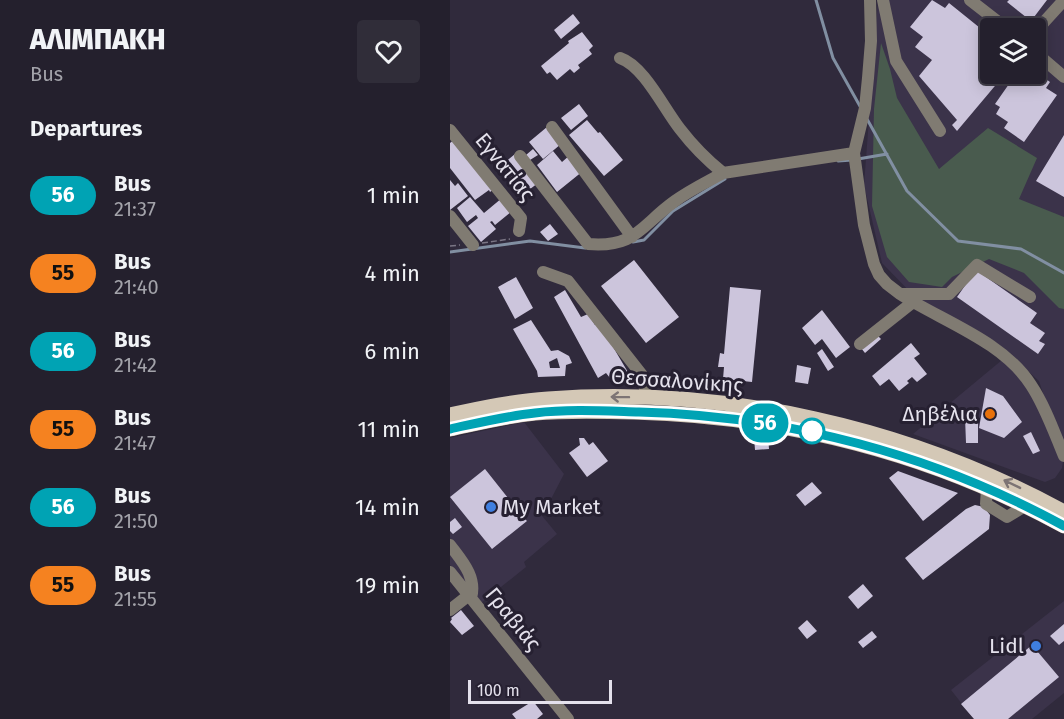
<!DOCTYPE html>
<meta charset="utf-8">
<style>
:root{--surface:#24202d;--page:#302d39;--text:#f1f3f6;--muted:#a3a3aa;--line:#413e49}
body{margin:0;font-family:"Fira Sans",sans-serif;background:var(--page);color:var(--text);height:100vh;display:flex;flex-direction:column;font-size:22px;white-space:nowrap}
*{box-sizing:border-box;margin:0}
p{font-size:20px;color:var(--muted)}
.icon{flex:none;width:33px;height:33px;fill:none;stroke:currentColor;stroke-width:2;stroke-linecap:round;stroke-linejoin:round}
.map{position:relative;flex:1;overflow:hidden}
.side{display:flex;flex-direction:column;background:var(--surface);width:450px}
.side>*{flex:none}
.badge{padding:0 12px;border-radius:20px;font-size:21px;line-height:39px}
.buttons{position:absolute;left:530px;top:18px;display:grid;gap:12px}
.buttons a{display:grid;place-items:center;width:66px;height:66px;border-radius:6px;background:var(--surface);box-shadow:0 3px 15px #0003,0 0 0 2px var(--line);font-size:30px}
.scale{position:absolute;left:18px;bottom:15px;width:144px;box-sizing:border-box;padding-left:6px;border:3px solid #e4e1ec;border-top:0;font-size:16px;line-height:21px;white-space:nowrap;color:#e4e1ec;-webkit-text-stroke:4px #262031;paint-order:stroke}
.map>.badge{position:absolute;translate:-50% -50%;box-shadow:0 0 0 3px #fff}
h2{padding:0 30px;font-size:22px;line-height:54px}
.round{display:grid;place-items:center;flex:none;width:63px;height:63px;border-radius:6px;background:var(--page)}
.summary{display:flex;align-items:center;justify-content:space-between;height:102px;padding:0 30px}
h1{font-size:28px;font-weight:800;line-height:45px}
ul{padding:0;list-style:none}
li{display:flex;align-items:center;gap:18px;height:78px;padding:0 30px}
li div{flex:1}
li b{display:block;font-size:22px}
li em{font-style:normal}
li .badge{min-width:66px;font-weight:700;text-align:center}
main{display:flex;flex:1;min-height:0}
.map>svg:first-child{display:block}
</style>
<main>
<section class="side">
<div class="summary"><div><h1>ΑΛΙΜΠΑΚΗ</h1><p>Bus</p></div><a class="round"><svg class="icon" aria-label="heart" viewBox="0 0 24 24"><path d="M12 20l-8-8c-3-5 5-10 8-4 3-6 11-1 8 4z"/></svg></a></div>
<h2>Departures</h2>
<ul>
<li><span class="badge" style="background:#00a3b4;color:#fff">56</span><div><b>Bus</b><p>21:37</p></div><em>1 min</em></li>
<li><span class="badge" style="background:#f58220;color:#111">55</span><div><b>Bus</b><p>21:40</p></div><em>4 min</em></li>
<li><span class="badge" style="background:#00a3b4;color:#fff">56</span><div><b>Bus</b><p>21:42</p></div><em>6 min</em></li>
<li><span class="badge" style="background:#f58220;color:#111">55</span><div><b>Bus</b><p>21:47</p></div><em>11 min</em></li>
<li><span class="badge" style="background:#00a3b4;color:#fff">56</span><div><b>Bus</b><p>21:50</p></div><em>14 min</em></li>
<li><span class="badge" style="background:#f58220;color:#111">55</span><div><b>Bus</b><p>21:55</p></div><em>19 min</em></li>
</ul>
</section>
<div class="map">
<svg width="614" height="719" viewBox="0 0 614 719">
<rect width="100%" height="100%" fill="#302a3c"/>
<path fill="#3b334a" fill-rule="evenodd" d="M428,0h186v457l-25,-76 -42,-38 -81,-45 -34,-35 -18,-78zM540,28h45v46h-45z
M552,360l13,9 19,26 29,67 -1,6 -7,10 -10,4 -132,-48z
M74,422l40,52 -13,25 -13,12 19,23 -33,28 2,5 -45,36 -31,-38v-127z
M614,601v92l-32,26h-58l-23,-29z"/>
<path fill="#495b4e" d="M431,43l9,26 7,29 42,71 49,-41 49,30 -18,41 45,18v92l-5,-1 -35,-35 -35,-14 -37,18 -10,10 -33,-5 -22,-25 -15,-51 2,-97z"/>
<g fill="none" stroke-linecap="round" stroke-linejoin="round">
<path stroke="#818fa2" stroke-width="3" d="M366,0l17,58 28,50
M417,119l40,72 51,50 63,8 43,24
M408,159l29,-5
M388,161l14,-1
M183,242l11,-2 29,-29 52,-32
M0,252l80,-11 55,7"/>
</g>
<path fill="#ccc5dc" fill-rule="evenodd" d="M482,0l13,8 4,-5 41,33v38h15l-48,57 -5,-6 5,-5 -38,-44 13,-16 -17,-13 8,-10 -13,-10z
M559,0h38l-16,21 -24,-19z
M123,14l7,9 -19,16 -7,-9z
M132,32l11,14 -4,4 3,4 -14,11 2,3 -6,5 -4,-4 -13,11 -7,-8 -3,2 -6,-8 28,-23 -1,-2z
M585,71l15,11 -4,6 11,7 -33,47 -20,-14 4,-6 -12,-8 4,-7 -5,-3 21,-30h19z
M129,104l9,12 -17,14 -10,-12z
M137,120l11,13 2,-1 23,28 -19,16 -35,-41z
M97,127l14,17 -18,15 -14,-17z
M614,135v62l-28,-16z
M5,139l40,49 -5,4 -1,-2 -14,10 -25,-32v-25z
M83,149l5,6 -8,5 -4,-5z
M103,151l9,11 8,-7 13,16 -26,21 -20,-27z
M65,154l23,29 -17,13 -23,-28z
M0,180l5,6 3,-3 10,13 -18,14z
M20,197l14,16 18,-15 10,13 -17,14 -3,-4 -2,1 6,7 -15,13 -13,-16 10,-8 -2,-3 -9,7 -10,-14z
M100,224l8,10 -10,7 -8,-9z
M184,260l45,57 -33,26 -45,-57z
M526,270l61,43 -7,10 15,10 -6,8 6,3 -7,10 -81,-57z
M66,277l17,31 -18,11 -17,-32z
M280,287l31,3 -9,92 -29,-3 1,-12h-6l2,-14 4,1z
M115,290l16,27 7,-3 7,11 4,-2 30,51 -8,5 -7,-3 -4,2 -4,-5 -8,5 -44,-81z
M372,310l28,37 -14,11 -14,-19 -7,6 -13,-17z
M81,320l20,31 7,-1 11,6 3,7 -6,2 -1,11 -27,1 -1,-6 -24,-42zM107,358l3,10h-10l-1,-6z
M427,335l4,4 -16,14 -4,-5z
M461,343l9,11 -6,4 13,16 -10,8 -5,-5 -5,4 2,2 -10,8 -10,-12 -9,7 -8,-10z
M372,349l12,18 -6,4 -11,-18z
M347,365l14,3 -3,16 -13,-2z
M536,388l17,8 19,26 -18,16 -25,-10z
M515,417h13v26h-12z
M581,432l9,19 -7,3 -10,-18z
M318,436l1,13 -14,1 -1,-13z
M129,438h5l5,7 4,-3 15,19 -21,16 -18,-24 11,-8z
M35,469l27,34 5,-5 11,13 -6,5 5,5 -35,28 -42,-52z
M448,471l60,22 -35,28 -34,-43z
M362,482l10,11 -17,13 -9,-11z
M525,505l9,2 6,8 -1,14 -66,51 -18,-22 61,-49z
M5,518l7,9 -9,7 -3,-3v-9z
M413,584l10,12 -15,13 -10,-12z
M11,610l13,16 -12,9 -12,-13 2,-3 -1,-1z
M357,620l10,11 -10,8 -9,-11z
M614,624v17l-5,4 -9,-9z
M422,631l5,6 -14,11 -5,-6z
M582,645l27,32 -51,42h-34l-13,-15z
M83,701l10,13 -6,5h-21l-4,-5z"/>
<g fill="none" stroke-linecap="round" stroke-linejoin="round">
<path stroke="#7b7685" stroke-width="1.5" stroke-dasharray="6 3" stroke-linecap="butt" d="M32,243l28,-4
M0,246l10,-1"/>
<path stroke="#807b72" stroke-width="12" d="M420,0l1,41 -3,37 -3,30 -11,45 1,7 9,65 10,39 5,11 8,9 13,10c42,27 103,47 131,91 14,21 23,47 33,71
M433,0l13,61 44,70
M520,0l36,28
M585,32l29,-32
M585,52l29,25
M170,58c24,8 44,51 60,71 13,17 27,31 43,44l131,-20
M102,127l80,110
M0,130l71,88 -2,13
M70,156l68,88c48,4 52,-18 87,-43 15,-11 32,-19 48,-28
M0,216l23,29
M93,272l25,9 74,94 5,23
M451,294h48l28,-29 53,32
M410,344l53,-42
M537,488l-1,16 21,13 18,-11
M0,545c12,16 27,32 21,53
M0,572l118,147
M0,610l19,-15"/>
<path stroke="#d4c8b6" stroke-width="15" d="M0,415c32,-7 65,-14 98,-16 178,-13 360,28 516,113
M0,429c28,-6 56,-13 85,-16 33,-3 66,-2 99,-1 151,4 298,41 430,114"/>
</g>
<defs><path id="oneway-shaft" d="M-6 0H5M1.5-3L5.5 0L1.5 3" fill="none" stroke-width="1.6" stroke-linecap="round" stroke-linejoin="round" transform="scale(1.5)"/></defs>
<g stroke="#7d7474">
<use href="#oneway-shaft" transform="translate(170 397) rotate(-179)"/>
<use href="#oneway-shaft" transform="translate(562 484) rotate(-154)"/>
</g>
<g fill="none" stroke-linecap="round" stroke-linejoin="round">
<defs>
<path id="line" d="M0,429c28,-6 56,-13 85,-16 34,-4 69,-2 104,-1 149,4 294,42 425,114"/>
</defs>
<use href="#line" stroke="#fff" stroke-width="14"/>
<use href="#line" stroke="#00a3b4" stroke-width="9"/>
</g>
<circle fill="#e8710a" stroke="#262031" stroke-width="2" cx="540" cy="414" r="6"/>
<circle fill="#fff" stroke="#00a3b4" stroke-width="3" cx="362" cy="431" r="12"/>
<g fill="#3f7fe0" stroke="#262031" stroke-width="2">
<circle cx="41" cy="507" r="6"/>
<circle cx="586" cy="646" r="6"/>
</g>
<g text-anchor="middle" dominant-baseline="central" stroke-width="6" stroke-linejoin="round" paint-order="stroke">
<g font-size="21" fill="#e4e1ec" stroke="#262031">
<text transform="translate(55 167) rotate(51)">Εγνατίας</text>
<text transform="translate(227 381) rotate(4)">Θεσσαλονίκης</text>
<text transform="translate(63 619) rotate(51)">Γραβιάς</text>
</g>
<g font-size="21" fill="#e4e1ec" stroke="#262031" text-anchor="end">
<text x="528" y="414">Δηβέλια</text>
<text x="53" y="507" text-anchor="start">My Market</text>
<text x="574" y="646">Lidl</text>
</g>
</g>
</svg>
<div class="buttons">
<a><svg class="icon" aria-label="layers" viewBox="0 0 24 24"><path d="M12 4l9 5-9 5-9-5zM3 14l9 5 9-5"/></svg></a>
</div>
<div class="scale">100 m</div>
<b class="badge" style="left:315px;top:423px;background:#00a3b4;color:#fff">56</b>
</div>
</main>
